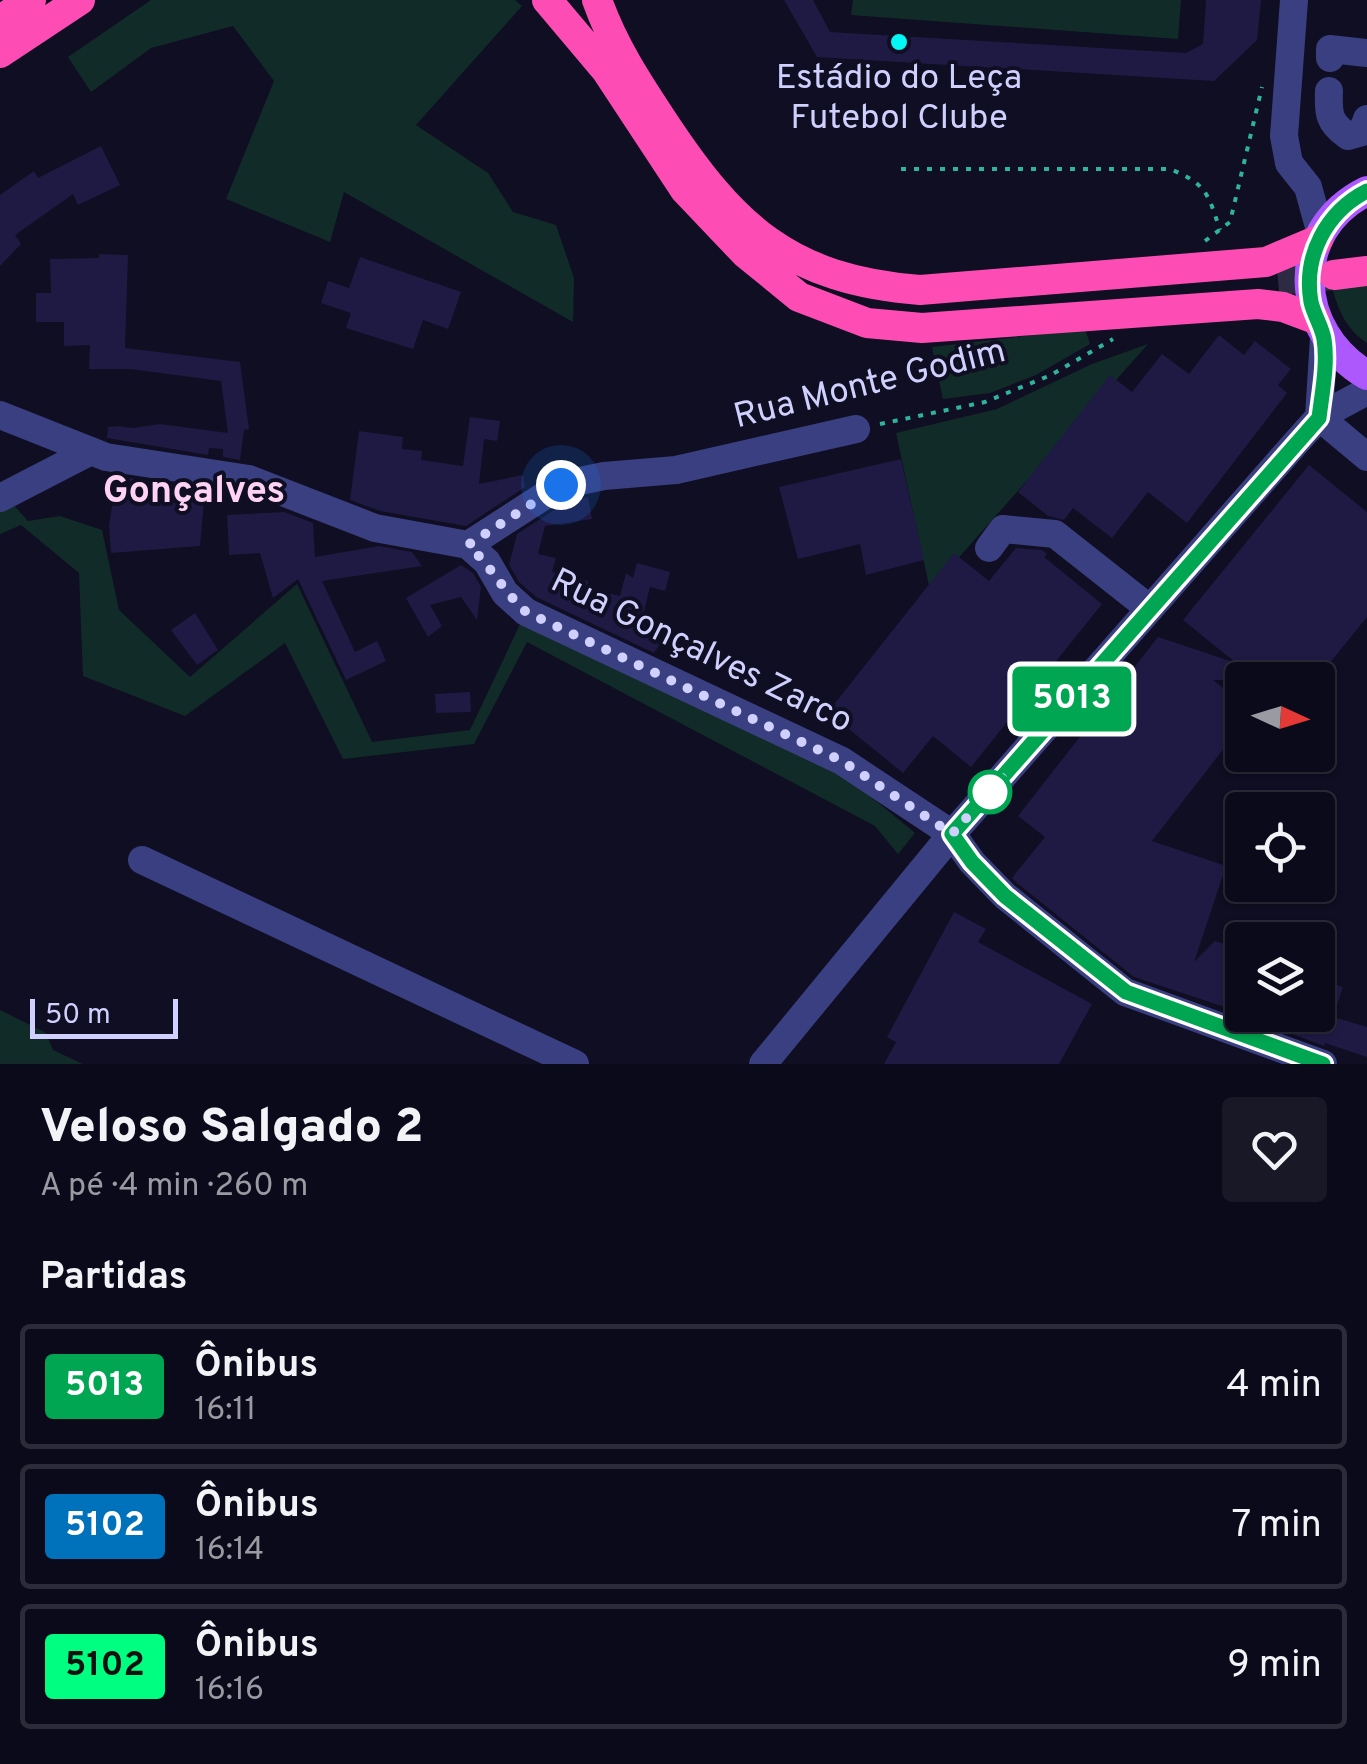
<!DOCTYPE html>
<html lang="pt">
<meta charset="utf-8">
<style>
:root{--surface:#0b0a1a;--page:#191827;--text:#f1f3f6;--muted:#9a9aa2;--line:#2b2b39}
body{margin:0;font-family:Overpass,sans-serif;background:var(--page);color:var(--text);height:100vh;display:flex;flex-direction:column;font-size:38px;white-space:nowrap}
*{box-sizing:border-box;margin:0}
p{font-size:32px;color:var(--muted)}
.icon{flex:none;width:55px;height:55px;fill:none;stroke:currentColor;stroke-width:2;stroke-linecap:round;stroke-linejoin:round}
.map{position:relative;height:1064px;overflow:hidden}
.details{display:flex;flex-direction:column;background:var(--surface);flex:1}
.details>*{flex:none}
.badge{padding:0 20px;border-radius:8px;font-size:35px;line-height:65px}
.needle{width:65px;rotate:94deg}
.fabs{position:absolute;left:1225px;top:662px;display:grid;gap:20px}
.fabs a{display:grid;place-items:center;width:110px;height:110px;border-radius:10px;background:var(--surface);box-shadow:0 2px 8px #0004,0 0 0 2px var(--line);font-size:50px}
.scale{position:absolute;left:30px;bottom:25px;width:148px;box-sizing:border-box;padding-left:10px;border:5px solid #d0d0fe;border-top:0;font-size:28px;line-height:35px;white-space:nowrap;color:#d0d0fe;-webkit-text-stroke:8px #0f0e22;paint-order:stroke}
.you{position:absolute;width:50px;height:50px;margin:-25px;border:8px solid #fff;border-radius:50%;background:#1a73e8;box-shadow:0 0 0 15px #1a73e833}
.map>.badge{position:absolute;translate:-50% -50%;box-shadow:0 0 0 5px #fff}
h2{padding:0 40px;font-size:38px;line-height:90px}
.round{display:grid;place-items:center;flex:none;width:105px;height:105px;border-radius:10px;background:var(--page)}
.summary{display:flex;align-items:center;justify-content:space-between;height:170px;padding:0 40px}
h1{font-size:48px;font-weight:800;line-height:75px}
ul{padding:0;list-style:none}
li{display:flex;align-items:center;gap:30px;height:125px;margin:0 20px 15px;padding:0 20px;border:5px solid var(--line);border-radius:10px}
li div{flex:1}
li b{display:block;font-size:38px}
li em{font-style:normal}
li .badge{min-width:110px;font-weight:700;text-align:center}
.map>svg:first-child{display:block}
</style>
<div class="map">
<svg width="1367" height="1064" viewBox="0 0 1367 1064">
<rect width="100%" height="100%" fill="#0f0e22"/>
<path fill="#112c28" d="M151,0h364l7,6 -106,119 72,48 25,39 43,13 18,53 -1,44 -229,-130 -14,50 -104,-43 48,-118 -41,-55 -82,22 -60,44 -23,-35z
M853,0h328l-3,39 -327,-24z
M1367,284v59c-21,-14 -28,-32 -35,-55z
M1085,329l5,15 -54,31 -46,18 -47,6 -11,-52z
M1148,344l-218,246 -34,-157 101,-24 95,-45z
M10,501l18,20 32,-5 42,14 17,80 71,67 107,-93 75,158 98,-12 52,-110 319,152 74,61 -17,21 -23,-28 -348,-184 -53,102 -131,15 -58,-116 -100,73 -102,-40 -4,-103 -58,-48 -21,9v-27z
M0,1010l46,23 7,17 30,14h-83z"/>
<path fill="#1e1a43" d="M784,0h29l17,32 356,21 17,-9 3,-44h55l-4,40 -43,41 -397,-24z
M101,146l19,39 -42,20 -5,-11 -58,41 6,9 -21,22v-71l34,-24 4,7z
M99,254l29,1 -3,93 115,14 9,67 -5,1 -4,30 -17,-3v-8l-14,-1 -1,7 -101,-17 1,-11 10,-1 15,2 27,-4 68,9 -7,-52 -91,-12h-41l1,-24 -26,1v-24h-28v-29h15l-1,-34 49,-1z
M360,257l101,35 -13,37 -25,-9 -10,29 -67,-21 5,-15 -30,-10 7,-22 21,7z
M1219,335l25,20 11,-14 36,28 -13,16 9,8 -100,130 -39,-31 -36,46 -39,-30 -9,12 -16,-4 -30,-24 92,-117 22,17 30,-38 27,20z
M470,417l30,4 -3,20 -13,-2 -5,45 44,-9 2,12 -59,39 -86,-15 -30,-11 9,-69 44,6 -1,12 20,2 -1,9 42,6z
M901,459l23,101 -58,15 -6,-31 -62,15 -19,-72z
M1309,465l58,47v105l-51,63h-103l29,23v22l-90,116 74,25 -32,96 21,-21 27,8v45l-5,17 -103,-34 -117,-94 -5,-5 33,-41 -27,-21 140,-179 78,26 -53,-43z
M117,476l88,14 -5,56 -89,7 -2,-28z
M588,497l4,22 -47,7 -7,28 18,4 -4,14 36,9 2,8 30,7 6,-23 7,5 4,-15 33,9 -5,19 -15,-4 -9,36 13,7 -2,9 8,5 -6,9 -118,-56 -17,-15 -10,-17 8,-31 51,-33z
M284,512l29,11 2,34 64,-11 33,6 10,14 -100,15 33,71 22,-11 9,20 -40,19 -48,-101 -25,19 -13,-45 -31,2 -2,-40z
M1016,548l26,2 5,4 -3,3 58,47 -131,163 -38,-31 -30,37 -75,-61 126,-159 35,28z
M461,565l12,8 8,14 -4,33 -16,-23 -31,8 12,21 -14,11 -22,-39z
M195,613l23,37 -21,15 -26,-35z
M470,692l1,20 -35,1 -1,-19z
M954,912l32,17 -8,13 114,62 -33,60h-175l12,-22 -9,-5z
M1318,979l25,8 -10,30 34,10v30l-42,-14 -1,3 -71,-27 1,-4h64z"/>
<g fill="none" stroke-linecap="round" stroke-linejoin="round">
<path stroke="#2c2b43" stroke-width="30" stroke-dasharray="30 15" stroke-linecap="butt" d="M1278,280l56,-5"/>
<path stroke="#30b39c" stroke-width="4" stroke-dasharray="5 8" stroke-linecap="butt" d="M901,169h269c37,15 38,25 50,61
M1205,241l25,-19 32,-135
M880,424l105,-22 66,-27 62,-36"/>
<path stroke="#393f81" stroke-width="28" d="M1294,0l-10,136 5,27 19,24 13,47
M1330,58v-9l37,4
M1329,91c-1,23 0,32 19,45l14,-4 5,-13
M0,415l106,42 143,22 126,49 93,17 19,17 18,31 21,19 316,149 110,73 20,28 33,34 120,96 198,72
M1319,417l5,-80
M1319,417l48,40
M0,498l91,-47
M468,545l93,-60 43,-9 72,-6 180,-41
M989,548l14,-19 52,5 95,75
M142,860l433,204
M763,1064l189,-230 342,-389 25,-28 48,-26"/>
<path stroke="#ad58fd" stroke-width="30" d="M1367,191c-80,39 -73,142 0,184"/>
<path stroke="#fd4db5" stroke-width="30" d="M547,0l59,70 79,120 60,63 54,44 68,26 55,5 336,-24 25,3 32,12
M597,0c16,45 40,82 66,121 70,106 126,159 257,169l346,-28 52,-22
M0,20l31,-20
M0,53l80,-53
M1334,275l33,-4"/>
</g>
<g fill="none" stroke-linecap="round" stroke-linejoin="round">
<defs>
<path id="line" d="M1323,1064l-197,-72 -121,-96 -33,-34 -20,-28 367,-416c3,-25 9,-54 5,-79 -2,-12 -10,-24 -13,-37 -8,-46 15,-90 56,-111"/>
</defs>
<use href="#line" stroke="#fff" stroke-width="22"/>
<use href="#line" stroke="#00a651" stroke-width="15"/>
<path stroke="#d0d0fe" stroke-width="10" stroke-dasharray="0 18" d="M561,485l-93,60c23,21 36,47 58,67l316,149 110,73 50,-56 -12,14"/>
</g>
<circle fill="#03f7f4" stroke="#0f0e22" stroke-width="4" cx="899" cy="42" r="10"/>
<circle fill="#fff" stroke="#00a651" stroke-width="5" cx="990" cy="792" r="20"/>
<g text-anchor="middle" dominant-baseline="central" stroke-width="8" stroke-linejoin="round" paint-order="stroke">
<g font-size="35" fill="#d0d0fe" stroke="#0f0e22">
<text x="899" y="79">Estádio do Leça<tspan x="899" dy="40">Futebol Clube</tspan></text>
</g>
<g font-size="35" fill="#d0d0fe" stroke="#0f0e22">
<text transform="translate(870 385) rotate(-14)">Rua Monte Godim</text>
<text transform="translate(701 652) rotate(26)">Rua Gonçalves Zarco</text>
</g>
<g font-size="38" font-weight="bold" fill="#fed2f3" stroke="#0f0e22">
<text x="194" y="492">Gonçalves</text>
</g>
</g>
</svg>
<div class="fabs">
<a><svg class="needle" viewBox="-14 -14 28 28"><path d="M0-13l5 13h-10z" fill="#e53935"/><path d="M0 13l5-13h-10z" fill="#9a9aa2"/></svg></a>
<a><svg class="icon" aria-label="locate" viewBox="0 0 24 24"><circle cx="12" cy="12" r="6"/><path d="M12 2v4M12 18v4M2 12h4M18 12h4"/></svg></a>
<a><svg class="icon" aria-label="layers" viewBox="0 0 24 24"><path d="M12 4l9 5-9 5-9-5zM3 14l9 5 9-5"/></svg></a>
</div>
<div class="scale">50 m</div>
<div class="you" style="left:561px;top:485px"></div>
<b class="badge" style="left:1072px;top:699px;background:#00a651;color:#fff">5013</b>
</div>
<section class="details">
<div class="summary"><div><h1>Veloso Salgado 2</h1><p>A pé · 4 min · 260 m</p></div><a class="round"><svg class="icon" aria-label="heart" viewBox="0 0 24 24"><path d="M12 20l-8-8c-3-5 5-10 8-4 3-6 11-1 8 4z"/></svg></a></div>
<h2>Partidas</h2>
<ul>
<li><span class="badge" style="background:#00a651;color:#fff">5013</span><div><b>Ônibus</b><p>16:11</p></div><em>4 min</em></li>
<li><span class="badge" style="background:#0072bc;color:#fff">5102</span><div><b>Ônibus</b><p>16:14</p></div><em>7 min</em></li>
<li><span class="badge" style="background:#00ff80;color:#111">5102</span><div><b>Ônibus</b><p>16:16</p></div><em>9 min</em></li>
</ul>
</section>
